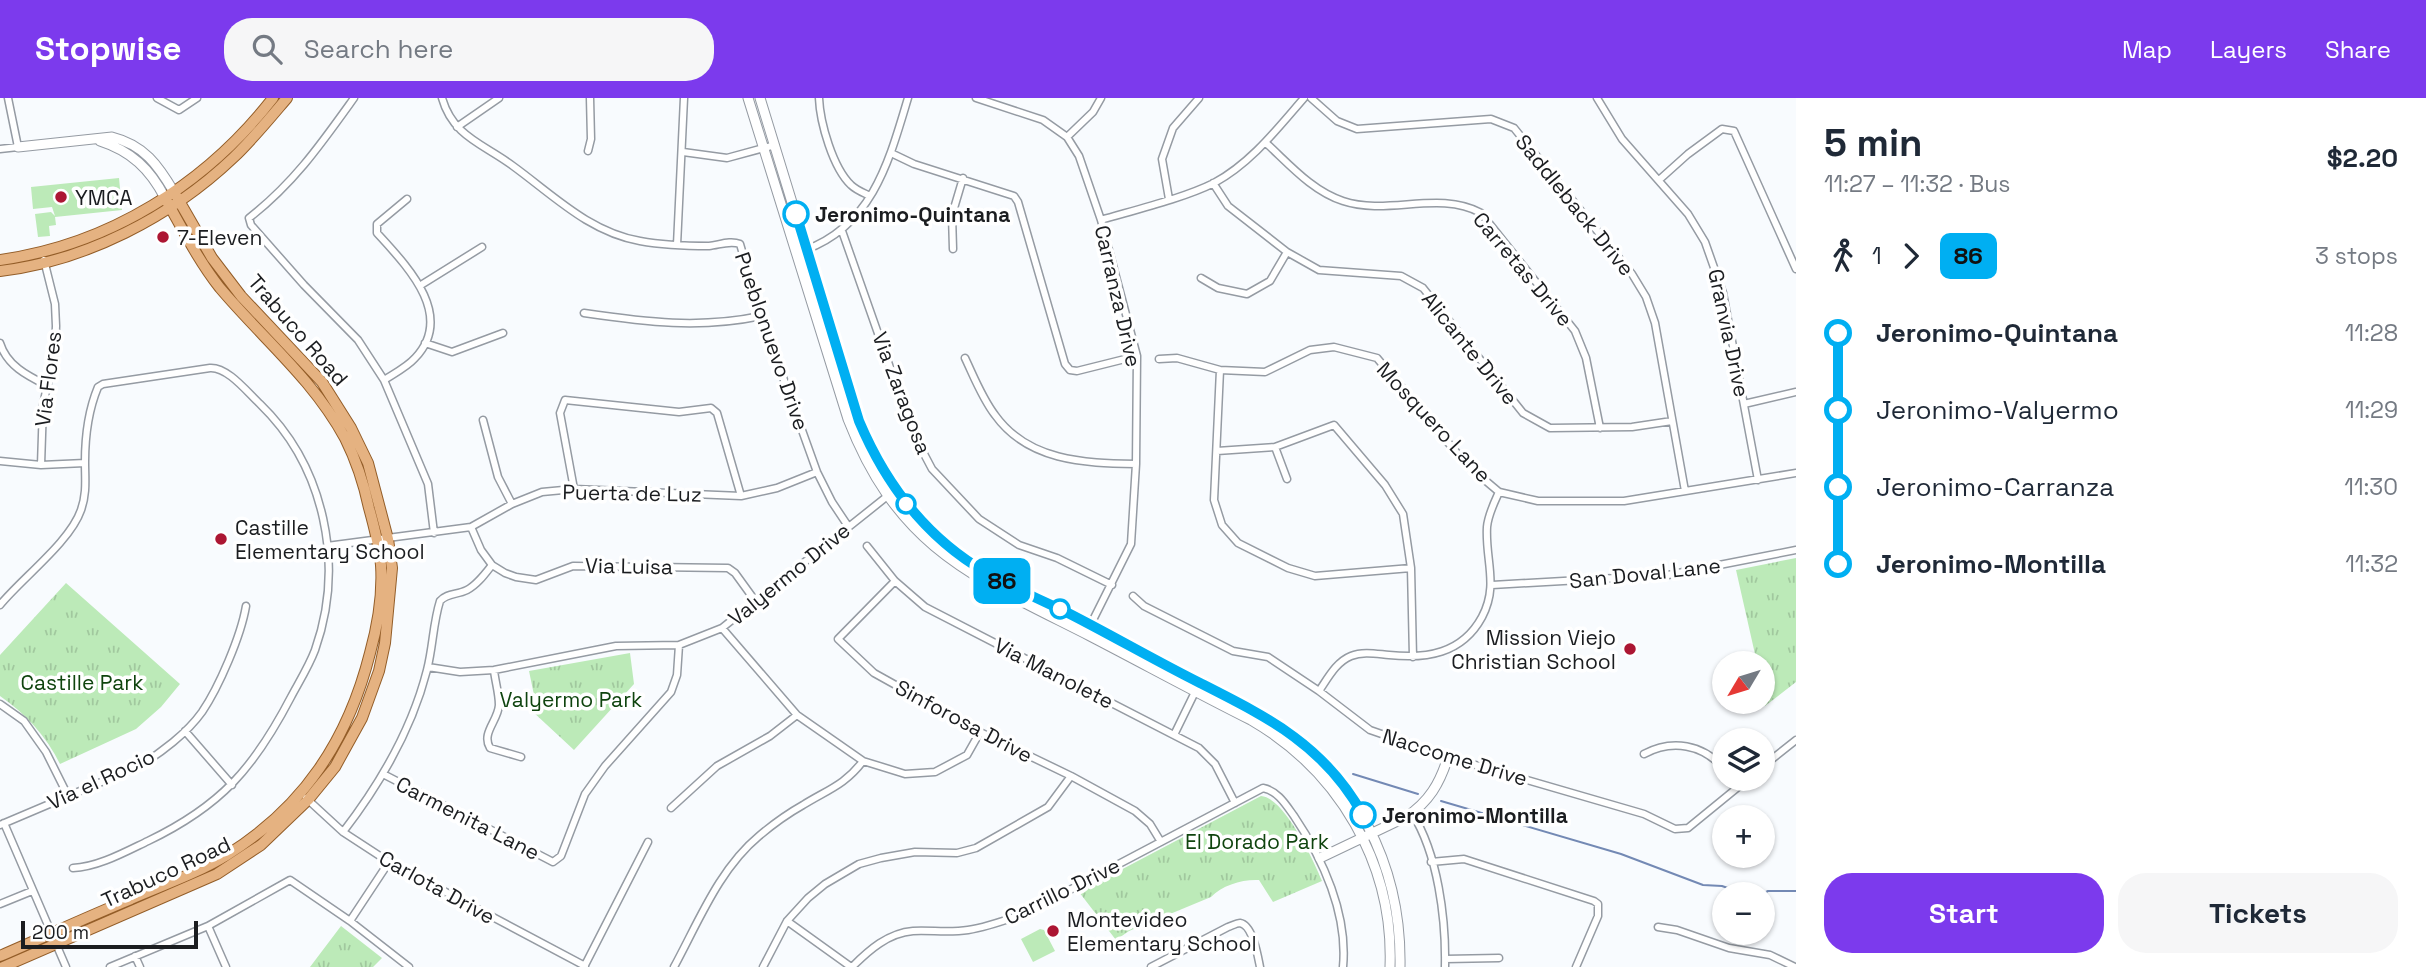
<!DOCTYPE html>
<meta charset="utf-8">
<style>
:root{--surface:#fff;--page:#f6f6f7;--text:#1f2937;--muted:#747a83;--accent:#7c3aed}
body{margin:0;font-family:"Space Grotesk",sans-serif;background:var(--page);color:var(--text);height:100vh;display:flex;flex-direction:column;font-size:26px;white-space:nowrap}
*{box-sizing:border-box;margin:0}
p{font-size:23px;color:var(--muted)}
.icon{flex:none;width:38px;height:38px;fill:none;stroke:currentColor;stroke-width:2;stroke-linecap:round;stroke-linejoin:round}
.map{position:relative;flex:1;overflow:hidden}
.panel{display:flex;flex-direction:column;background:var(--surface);width:630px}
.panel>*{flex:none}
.badge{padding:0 14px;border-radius:10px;font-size:24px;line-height:46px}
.needle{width:46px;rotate:232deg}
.buttons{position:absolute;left:1712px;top:553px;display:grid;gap:14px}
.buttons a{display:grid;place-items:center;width:63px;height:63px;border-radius:50%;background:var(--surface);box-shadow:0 2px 5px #0004;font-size:35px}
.scale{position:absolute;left:21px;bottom:18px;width:177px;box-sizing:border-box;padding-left:7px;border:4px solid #1b1d20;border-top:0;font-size:19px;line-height:24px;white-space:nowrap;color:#1b1d20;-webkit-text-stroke:5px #fff;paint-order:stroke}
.map>.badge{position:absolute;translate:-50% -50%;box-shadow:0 0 0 4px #fff}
.legs{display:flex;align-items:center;gap:10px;height:77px;padding:0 28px;font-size:23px}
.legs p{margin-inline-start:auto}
.summary{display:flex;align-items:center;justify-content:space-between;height:119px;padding:0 28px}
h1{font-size:38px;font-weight:700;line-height:52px}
.primary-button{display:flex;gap:14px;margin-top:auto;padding:14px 28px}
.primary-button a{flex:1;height:80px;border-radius:28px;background:var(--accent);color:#fff;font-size:28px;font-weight:700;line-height:80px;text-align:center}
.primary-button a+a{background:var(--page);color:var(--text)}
ul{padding:0 28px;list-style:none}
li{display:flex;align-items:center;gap:24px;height:77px;font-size:26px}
li i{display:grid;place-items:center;width:10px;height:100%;margin:0 9px;background:currentColor}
li i::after{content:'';width:18px;height:18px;margin:-9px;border:5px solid;border-radius:50%;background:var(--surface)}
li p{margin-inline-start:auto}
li:first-child i{background:linear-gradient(#0000 50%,currentColor 0)}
li:last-child i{background:linear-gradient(currentColor 50%,#0000 0)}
header{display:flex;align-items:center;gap:42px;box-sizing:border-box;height:98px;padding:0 35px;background:var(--accent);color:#fff}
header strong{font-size:33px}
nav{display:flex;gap:38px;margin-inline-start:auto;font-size:24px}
.search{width:490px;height:63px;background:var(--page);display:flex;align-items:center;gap:18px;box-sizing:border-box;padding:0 24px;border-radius:28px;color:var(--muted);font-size:26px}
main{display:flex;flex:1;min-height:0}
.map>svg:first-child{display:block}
</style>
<header>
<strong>Stopwise</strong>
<div class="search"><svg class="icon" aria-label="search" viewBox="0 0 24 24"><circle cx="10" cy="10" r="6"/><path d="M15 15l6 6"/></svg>Search here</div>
<nav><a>Map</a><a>Layers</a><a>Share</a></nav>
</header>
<main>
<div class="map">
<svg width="1796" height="869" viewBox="0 0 1796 869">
<defs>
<pattern id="park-tufts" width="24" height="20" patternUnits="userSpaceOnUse" patternTransform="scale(1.75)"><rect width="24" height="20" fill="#bceab8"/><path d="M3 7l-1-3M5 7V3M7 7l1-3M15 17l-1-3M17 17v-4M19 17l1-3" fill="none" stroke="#a1c89e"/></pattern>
</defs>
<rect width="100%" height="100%" fill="#f8fbfe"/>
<path fill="#bceab8" d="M119,80l3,32 -67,7 1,8 -7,1 1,10 -12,1 -3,-23 16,-2 4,4 -3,-9 -19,2 -2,-22z
M1040,831l4,1 11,21 -22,11 -12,-23z"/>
<path fill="url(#park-tufts)" d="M1796,460v124l-31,24 -3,-17v-26h-5l-21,-93z
M66,485l114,101 -19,23 -25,22 -76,35c-14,-28 -34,-50 -60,-68v-41z
M630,555l4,31 -60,66 -42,-39 2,-16 -5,-24z
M1261,698c23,1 53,65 61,85l-49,21 -14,-22c-16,-1 -37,5 -48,17l-82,34 -13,9 -37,-48z
M341,828l41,32 -9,9h-63z"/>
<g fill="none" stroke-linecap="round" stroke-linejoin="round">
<path stroke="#7389b4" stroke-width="2" d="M1353,676l65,20
M1441,703l180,53 82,31 19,1 23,8
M1762,796l6,-3h28"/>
<defs>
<path id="street" d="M157,0l22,12 18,-12
M354,0c-33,46 -60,85 -105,120l2,7 53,60 54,55 26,40 44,104 6,49
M442,0c11,39 42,46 71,68 40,29 76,66 127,75 22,4 46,5 69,5 10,-1 21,-6 31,-2l21,72 56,156 15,30 16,24
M819,0c1,25 14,70 32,87 5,5 13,8 19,11
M976,0l67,22 24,17 12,19 22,64 36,136 -1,108 -5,80 -43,86
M1311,0l26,23 20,8 134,-10 23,9 118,146 14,23 9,26 30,168
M1597,0l25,41 66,75 17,28 18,51 35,187
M457,29l42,-29
M1067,39l26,-25 8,-14
M1266,45c23,21 46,48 77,58 45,15 96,-11 138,12l94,118 11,27 14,70
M0,51l18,-2 -10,-49
M588,53l3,-12 -1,-41
M683,54l44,6 48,-13
M891,55l23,11 100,32 4,6 47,162 5,6 7,1 60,-15
M1659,82l29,-26 34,-25 12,2 62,138
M1213,85l15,23 59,46 32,18 82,6 22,12 100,125 27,15 82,-1 40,-6
M1169,101l-7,-40 11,-31 26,-30
M1101,122c34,-10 83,-22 113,-37 37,-20 63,-54 90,-85
M842,133l71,202 19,36 47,50 40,26 38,13 55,27
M677,147l7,-147
M953,151l-1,-34 11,-37
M805,152c68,-25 84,-89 103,-152
M1201,180l17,10 29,6 23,-13 17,-29
M421,187l61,-38
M584,215c62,9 115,16 177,3
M0,245c7,23 28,33 48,43
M425,245l27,9 51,-19
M965,260c9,19 17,40 30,57 33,46 88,48 141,49
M1159,261l18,-1 43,12 45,2 45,-22 24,-3 43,11 90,107 32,27 39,9h86l172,-28
M1220,272l-6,130 8,25 16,18 50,25 27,8 96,-8
M384,282c11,-7 23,-13 31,-22 41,-43 -9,-93 -38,-125v-9l30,-25
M1744,306l52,-12
M483,322l15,57 14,27
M1275,349l12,32
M1217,353l58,-4 59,-22 51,60 18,29 8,54 2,89
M0,363l41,4 44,-2
M41,367l2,-60 12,-55 1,-24 -1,-22 -11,-44
M574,391l-14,-76 5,-13 114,12 32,-4 6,5 24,83
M471,429l10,23 11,15 13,8 11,4 20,3 37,-14 155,2 7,5 21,29
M327,448l144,-19 41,-23 30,-12 32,-3 167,7 36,-8 40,-16
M867,448l28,35 30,26 274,141 16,16 20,39
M895,483l-57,58 36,34 106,59 91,44 64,35 15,13 11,18
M1492,487l176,-10 128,-25
M1133,498l11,10 89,45 35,6 51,34 51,39 78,27 196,57 31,15 13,-1 60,-49
M0,507c22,-27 70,-63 81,-95 6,-17 4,-31 4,-48 0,-26 3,-51 13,-75l5,-3 107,-16c18,-1 37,24 50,36 65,63 85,161 55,246 -6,16 -16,32 -24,47 -37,71 -70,109 -143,144 -23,11 -50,26 -75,27
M722,530l75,87 66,46 42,13 30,-2 32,-17 13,-23
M428,569l32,5 34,-2 122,-24 63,-1 43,-17 173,-138
M494,572c1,11 5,23 5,35 -1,16 -18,28 -9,43l31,9
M1319,593c9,-13 17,-29 32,-35 12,-5 26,-2 38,-1 37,4 73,-1 93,-38 17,-32 3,-57 5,-90 1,-12 7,-24 12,-35
M0,606l24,17 22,31 22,44
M185,633l47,54
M1174,637l22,-45
M1644,656c28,-15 59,-10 80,15
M1762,669l34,-27
M383,676l170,88 8,-6 24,-62 20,-28 66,-74 6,-17 2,-30
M1731,681l7,8
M306,700l37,34 46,30 196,104
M671,710l46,-42 53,-30 27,-21
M1412,715c26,41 34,106 33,154
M4,725l62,144
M0,727l139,-59c22,-13 48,-33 63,-54 17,-25 39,-76 44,-106
M343,734c37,-48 69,-103 84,-162 6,-23 6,-47 13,-69 7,-8 17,-6 27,-11 10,-5 18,-16 25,-25
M1431,764l33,-3 130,42 4,3v12l-22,51
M0,806l32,-13
M350,823l39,-59
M787,823l64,46
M208,828l18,41
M1658,829l19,3 52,18 41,7 25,12
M135,858l5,11
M1445,861l54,-1
M110,869l98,-41 82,-46 60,41 59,46
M584,869l64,-125
M674,869c24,-44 45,-98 85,-131 13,-11 28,-22 44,-31 24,-15 42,-20 60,-44
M763,869l24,-46 21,-23 17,-14 34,-20 22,-6 34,-6 42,1 19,-5 72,-41 23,-31
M852,869c17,-17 36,-34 61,-36 18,-1 36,2 55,-1 20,-3 38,-10 58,-17l237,-125c15,3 23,17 31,28 29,43 54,98 49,151
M1151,869l77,-40c3,-1 9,-4 12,-4 13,2 18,34 20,44"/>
<path id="secondary" d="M748,0l100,321c51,131 126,158 242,217 54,28 107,57 161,84 88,51 143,144 139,247
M760,0l99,323c27,64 67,114 126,151l284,146c86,56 133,147 131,249
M100,43c31,10 50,28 65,57
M18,49l94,-10c32,8 46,28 62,55
M1320,760l86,-41c23,-15 34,-34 42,-60"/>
<path id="primary" d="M0,162c109,-15 206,-76 273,-162
M0,173c85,-10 171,-54 233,-113 20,-19 37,-40 54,-60
M0,858c44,-19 87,-39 131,-57 32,-14 67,-26 96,-44 77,-48 121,-115 143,-202 8,-29 13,-58 11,-88 -2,-20 -7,-39 -12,-57 -5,-24 -13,-48 -24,-70 -33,-60 -82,-99 -125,-150 -22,-28 -38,-60 -55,-90
M3,869l214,-93 44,-29 47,-45 27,-33 27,-49 17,-47 6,-28 7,-75 -4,-29 -20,-76 -17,-35 -29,-46 -81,-86 -29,-38 -38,-66"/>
</defs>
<use href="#street" stroke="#959ba3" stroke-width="9"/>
<use href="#secondary" stroke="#959ba3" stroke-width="11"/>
<use href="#primary" stroke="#935d28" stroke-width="12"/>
<use href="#street" stroke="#fff" stroke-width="6"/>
<use href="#secondary" stroke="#fff" stroke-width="9"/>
<use href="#primary" stroke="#e5b281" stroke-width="10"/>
</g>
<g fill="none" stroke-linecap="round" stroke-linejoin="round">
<defs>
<path id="line-1" d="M796,116l63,207c27,64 67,117 128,152 26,15 54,27 81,40 45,23 88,48 132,70 69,35 124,62 163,132"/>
</defs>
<use href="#line-1" stroke="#fff" stroke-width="16"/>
<use href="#line-1" stroke="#00aff2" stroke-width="10"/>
</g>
<g fill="#ac1633" stroke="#fff" stroke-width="2.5">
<circle cx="61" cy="99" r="7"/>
<circle cx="163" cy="139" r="7"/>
<circle cx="221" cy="441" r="7"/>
<circle cx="1630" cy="551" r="7"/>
<circle cx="1053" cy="833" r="7"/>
</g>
<g fill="#fff" stroke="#00aff2" stroke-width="3.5">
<circle cx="796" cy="116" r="12"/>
<circle cx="906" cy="406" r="9"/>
<circle cx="1060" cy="511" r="9"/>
<circle cx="1363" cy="717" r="12"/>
</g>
<g text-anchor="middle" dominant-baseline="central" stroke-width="7" stroke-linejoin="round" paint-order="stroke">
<g font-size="21" fill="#1b1d20" stroke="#fff" text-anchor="start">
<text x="75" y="99">YMCA</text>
<text x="177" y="139">7-Eleven</text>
<text x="235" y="429">Castille<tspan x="235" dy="24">Elementary School</tspan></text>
<text x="1616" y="539" text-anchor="end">Mission Viejo<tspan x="1616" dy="24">Christian School</tspan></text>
<text x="1067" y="821">Montevideo<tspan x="1067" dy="24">Elementary School</tspan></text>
</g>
<g font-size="21" fill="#1b1d20" stroke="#fff">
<text transform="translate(1575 107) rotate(51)">Saddleback Drive</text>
<text transform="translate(1523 171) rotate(50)">Carretas Drive</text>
<text transform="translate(1118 198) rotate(77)">Carranza Drive</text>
<text transform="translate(298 232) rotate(49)">Trabuco Road</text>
<text transform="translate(1729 235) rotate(78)">Granvia Drive</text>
<text transform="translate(772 243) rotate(71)">Pueblonuevo Drive</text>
<text transform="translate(1470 250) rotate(51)">Alicante Drive</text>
<text transform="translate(48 281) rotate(-83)">Via Flores</text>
<text transform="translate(902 295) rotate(69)">Via Zaragosa</text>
<text transform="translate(1434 324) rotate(47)">Mosquero Lane</text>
<text transform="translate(632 395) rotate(1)">Puerta de Luz</text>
<text transform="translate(629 468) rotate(1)">Via Luisa</text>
<text transform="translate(1645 475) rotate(-6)">San Doval Lane</text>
<text transform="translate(789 476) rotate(-39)">Valyermo Drive</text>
<text transform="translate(1054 575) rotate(27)">Via Manolete</text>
<text transform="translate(964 623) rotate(28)">Sinforosa Drive</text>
<text transform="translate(1455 659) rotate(17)">Naccome Drive</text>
<text transform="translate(101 681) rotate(-25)">Via el Rocio</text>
<text transform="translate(468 720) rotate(27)">Carmenita Lane</text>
<text transform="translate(166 774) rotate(-25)">Trabuco Road</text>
<text transform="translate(437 789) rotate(29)">Carlota Drive</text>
<text transform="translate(1062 793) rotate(-26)">Carrillo Drive</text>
</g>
<g font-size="21" font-weight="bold" fill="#1b1d20" stroke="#fff" text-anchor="start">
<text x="815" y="116">Jeronimo-Quintana</text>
<text x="1382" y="717">Jeronimo-Montilla</text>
</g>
<g font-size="21" fill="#0f440e" stroke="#fff">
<text x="82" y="584">Castille Park</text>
<text x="571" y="601">Valyermo Park</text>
<text x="1257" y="743">El Dorado Park</text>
</g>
</g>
</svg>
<div class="buttons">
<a><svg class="needle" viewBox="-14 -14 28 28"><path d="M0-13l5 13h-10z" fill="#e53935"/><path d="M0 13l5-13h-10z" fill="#747a83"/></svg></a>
<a><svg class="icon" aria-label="layers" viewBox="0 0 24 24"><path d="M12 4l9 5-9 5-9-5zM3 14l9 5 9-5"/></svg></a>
<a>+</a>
<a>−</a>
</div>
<div class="scale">200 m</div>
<b class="badge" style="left:1002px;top:483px;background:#00aff2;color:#111">86</b>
</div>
<section class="panel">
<div class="summary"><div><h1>5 min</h1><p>11:27 – 11:32 · Bus</p></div><b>$2.20</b></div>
<div class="legs"><svg class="icon" aria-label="walk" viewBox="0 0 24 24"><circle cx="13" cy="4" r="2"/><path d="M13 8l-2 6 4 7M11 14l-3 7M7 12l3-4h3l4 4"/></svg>1<svg class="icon" aria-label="forward" viewBox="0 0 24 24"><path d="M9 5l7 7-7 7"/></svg><b class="badge" style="background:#00aff2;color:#111">86</b><p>3 stops</p></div>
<ul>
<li><i style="color:#00aff2"></i><b>Jeronimo-Quintana</b><p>11:28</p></li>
<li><i style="color:#00aff2"></i><span>Jeronimo-Valyermo</span><p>11:29</p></li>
<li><i style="color:#00aff2"></i><span>Jeronimo-Carranza</span><p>11:30</p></li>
<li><i style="color:#00aff2"></i><b>Jeronimo-Montilla</b><p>11:32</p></li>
</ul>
<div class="primary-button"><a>Start</a><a>Tickets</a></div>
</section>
</main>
